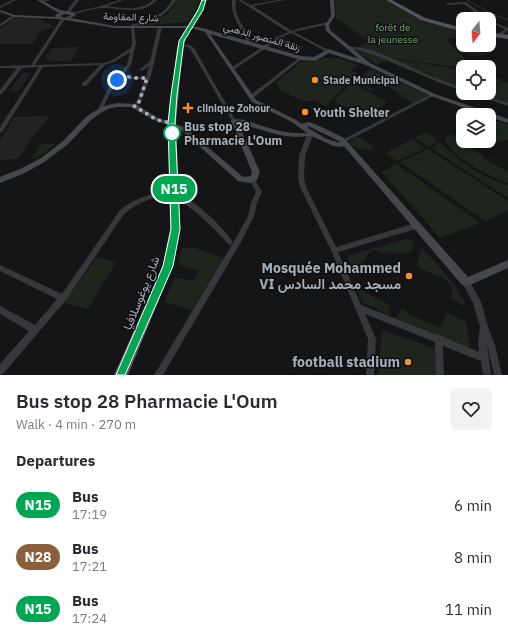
<!DOCTYPE html>
<meta charset="utf-8">
<style>
:root{--surface:#fff;--page:#f2f2f3;--text:#2b2b33;--muted:#7c7c81}
body{margin:0;font-family:"IBM Plex Sans",Vazirmatn,sans-serif;background:var(--page);color:var(--text);height:100vh;display:flex;flex-direction:column;font-size:15px;white-space:nowrap}
*{box-sizing:border-box;margin:0}
p{font-size:13px;color:var(--muted)}
.icon{flex:none;width:22px;height:22px;fill:none;stroke:currentColor;stroke-width:2;stroke-linecap:round;stroke-linejoin:round}
.map{position:relative;height:375px;overflow:hidden}
.sheet{display:flex;flex-direction:column;background:var(--surface);flex:1}
.sheet>*{flex:none}
.badge{padding:0 8px;border-radius:13px;font-size:14px;line-height:26px}
.needle{width:26px;rotate:196deg}
.tools{position:absolute;left:456px;top:12px;display:grid;gap:8px}
.tools a{display:grid;place-items:center;width:40px;height:40px;border-radius:8px;background:var(--surface);box-shadow:0 2px 6px #0003;font-size:20px}
.you{position:absolute;width:20px;height:20px;margin:-10px;border:3px solid #fff;border-radius:50%;background:#1a73e8;box-shadow:0 0 0 6px #1a73e833}
.map>.badge{position:absolute;translate:-50% -50%;box-shadow:0 0 0 2px #fff}
h2{padding:0 16px;font-size:15px;line-height:36px}
.round{display:grid;place-items:center;flex:none;width:42px;height:42px;border-radius:8px;background:var(--page)}
.summary{display:flex;align-items:center;justify-content:space-between;height:68px;padding:0 16px}
h1{font-size:19px;font-weight:600;line-height:30px}
ul{padding:0;list-style:none}
li{display:flex;align-items:center;gap:12px;height:52px;padding:0 16px}
li div{flex:1}
li b{display:block;font-size:15px}
li em{font-style:normal}
li .badge{min-width:44px;font-weight:700;text-align:center}
.map>svg:first-child{display:block}
</style>
<div class="map">
<svg width="508" height="375" viewBox="0 0 508 375">
<rect width="100%" height="100%" fill="#151517"/>
<path fill="#212224" d="M14,18h25l15,9 -14,5 -8,12h-32v-15z
M79,47l-8,14h-20l-7,-2 8,-11z
M49,116l-32,43 -17,1v-20l14,-23z"/>
<path fill="#1d251d" d="M176,0h24l-3,8 -9,14 -50,4c14,-5 34,-8 38,-26z
M335,0h50l32,18 46,14v4l-17,4 15,14 9,13h-7v1l-82,-11 -22,-10 9,-5 -21,-17 -11,-6z
M460,45h16l10,10 -15,1z
M357,48l32,12 -12,5 -23,-16z
M325,58h13l20,7 -7,6 7,2 -32,33 -12,-5h-9l-25,-10 -3,-7 -2,-1 27,-22 12,1z
M387,58l76,12v19z
M370,69l24,10 -1,1 2,2 -9,5 -3,-2 2,-2 -6,-3 -7,4 -3,-2 -5,3 11,5 -4,1 -16,-9z
M22,73h8l-11,18h-9z
M489,76l12,3 -1,2 8,2v22l-34,-12h15z
M396,82l6,1 26,12 -14,8 -12,-6 4,-4 -6,3 -3,-1 4,-1 -13,-7z
M352,83l35,19 -15,11 -7,-2 -2,2 -30,-11z
M489,118l19,7v15l-14,3 -5,-4z
M425,132l10,6 1,4 -7,5 -14,-9z
M451,134l19,10 -2,3 15,8v3l25,14v11c-15,-4 -62,-29 -63,-45z
M358,137l13,8 3,4c-8,3 -16,0 -23,-4l-1,-4 3,-2z
M412,139l13,9 -27,13 -12,-8z
M440,142c18,19 43,36 68,43v13l-77,-50z
M41,144h15l-18,13 -7,2z
M428,149l80,52v10l-23,10 -85,-59z
M396,164l84,59 -40,15 -58,-66z
M406,239l9,2 -3,9 -8,4 -16,-2 -2,2 -13,-4c-10,6 -9,18 -18,25l-7,-16 2,-4z
M182,248h13l29,10 -32,52 -28,-8 11,-25 18,4 5,-11 -20,-5z
M422,248c9,10 43,45 43,58l-14,-7 2,-11 -8,-9 -25,-11 -3,-5z
M97,257l19,5 -1,2 -27,45 -24,-6z
M357,284l2,5 30,16 1,10 -27,-12 -8,-17z
M404,309l3,4 33,15 7,-16 19,10 4,26 -74,-30 4,-7z
M382,330l54,19 2,26h-60z"/>
<g fill="none" stroke-linecap="round" stroke-linejoin="round">
<path stroke="#2b373c" stroke-width="1" d="M467,0l25,14 16,6"/>
<path fill="#36383c" fill-rule="evenodd" d="M12,0h4l-16,8v-2z
M40,0h11l-10,2 -2,-1z
M75,0h4l-10,13h-2l-1,-1z
M119,0h5l-17,6c16,2 33,6 46,-6h4c-16,16 -34,8 -53,8 -10,0 -21,4 -31,6l-2,-1 30,-7z
M172,0h4c-11,18 -23,21 -42,27l2,16 -5,22 -7,9 8,3h14l3,-11 -7,5 -3,-1 11,-9 8,-34 2,-1 2,1 -10,45 -11,30 -7,5 -2,-1 5,-5 8,-22h-13l-10,-3 -9,11 -11,23h-2l-2,-1 11,-22 18,-22 3,-13 -16,10 -9,3 -19,21h-4v-2l18,-19 -57,2 -40,64 -3,2v-6l39,-60 -17,1 -20,26h-2v-4l17,-22h-17v-2l31,-1 30,-46 2,-1 2,1 -30,46 69,-2 8,-3 19,-12 1,-5 -1,-18c18,-5 31,-8 41,-25z
M232,0h4c-3,21 13,27 14,44l-3,-1c-5,-16 -17,-25 -15,-43z
M238,0h4l8,5 28,-5h7l-32,6 39,25 8,-3 29,-6v2l-35,8 36,19 -3,1 -36,-19 -7,3 -4,3 22,8v2h-2l-23,-8 -44,29h-2v-2l44,-30 13,-6z
M466,2l21,16 1,1h-4l-20,-15 -16,1 -2,-1 2,-1z
M13,15l3,1 -16,11v-3z
M489,20l19,8v2l-10,8h-2v-2l9,-7 -16,-7z
M180,44l10,1 4,3 42,73v1h-4v-1l-41,-71 -3,-3 -8,-1z
M348,47c22,-2 59,19 80,28 12,5 24,9 35,13v3l-25,-9 -61,-26 -21,-7h-8z
M300,57l3,1 -50,40h-4v-2z
M471,93h6l31,10v3z
M431,94h2l2,1 -90,47h-4l-1,-1z
M310,133l3,2 -8,21 -1,21 2,10 30,60 80,-24 2,1 1,2 -1,2 -2,1 -78,23 23,53 77,30h1l40,17 -1,-10 2,-15 -7,-24 -11,-21 1,-2 3,-1 3,1 12,22 7,25 7,18 7,30h-8l-7,-31 4,31h-8l-2,-14 -38,-15 1,29h-8l-1,-33 -70,-28 11,25 -2,36h-8l2,-36 -37,-89 -31,-63 -2,-10 1,-21 8,-21z
M252,177l2,1 8,14 -5,11 -3,13 -13,26 -78,133h-9l82,-137 12,-22 3,-13 5,-11 -7,-13z
M174,189l3,2 -2,2c23,9 42,29 57,47l1,2 -1,2 -2,1 -2,-1c-17,-19 -33,-35 -55,-47l-1,-2 1,-2c-18,4 -34,8 -49,21l-58,86 -63,74 -3,1v-11l29,-33 -29,-17v-8l35,19 22,-26 -57,-28v-6l62,29 58,-84c16,-13 34,-17 54,-21z"/>
<path fill="#44474c" fill-rule="evenodd" d="M37,0c9,0 15,8 24,10 6,2 11,0 15,5l-6,3 45,8h76l17,3 1,1 92,26 13,1 14,-8 31,10 -33,-28 -1,-6 6,-9 -1,-16h4l1,16 -6,9 1,5 40,33 65,31 73,25v4l-19,-6v-2h-5l-53,-19 -65,-31 -37,-12 -14,8 -14,-1 -91,-26 46,66 40,20 6,4 6,-2 7,2 29,14 124,139 40,-17v8l-38,17 -4,1 -4,-1 -118,-139 -4,1 -7,-1 -21,-10 -17,1 -16,-2 -38,-11 -3,-1 22,49 -3,8 -8,3 -11,-2 -58,-52 -26,-9 -23,-13h-14l-9,2 -9,5 -8,6 -23,24 -22,17 -21,12 -25,10v-6l20,-8 21,-11 22,-17 23,-24 9,-6 9,-5 13,-3 18,1 23,14 26,9 59,50 8,-1 1,-4 -21,-51 1,-1c12,-3 25,5 37,8 12,4 25,6 38,5l-15,-11 -40,-20 -47,-70 -14,-4h-76l-56,-9 -45,-2 -14,-5v-2l15,5 40,2 1,-3 5,-1 -4,-1zM65,14l6,1 -6,3 -5,-2zM308,126l31,15 1,2 -13,-4 -19,-11z"/>
<path fill="#52555b" fill-rule="evenodd" d="M202,0h4c-5,18 -19,30 -23,48l-7,75 4,106 -7,37 -45,109h-14l49,-109 7,-37 -2,-106 9,-75c4,-18 19,-30 25,-48z
M386,0h6l33,18 38,10v4l-42,-12z
M489,32l19,3v4l-19,-3z"/>
</g>
<path fill="#00a651" stroke="#fff" d="M202,0h4l-3,10 -19,31 -7,54 -2,28 5,106 -7,37 -48,109h-9l47,-109 8,-37 -3,-106 3,-28 8,-54 19,-31z"/>
<g fill="none" stroke-linecap="round" stroke-linejoin="round">
<path stroke="#a6afb8" stroke-width="4" stroke-dasharray="0 7.2" d="M117,80l5,-5 10,3h15l-8,24 -5,4 23,14 15,3v10"/>
</g>
<g fill="#f9912b" stroke="#101012" stroke-width="1.5">
<circle cx="315" cy="80" r="4"/>
<path d="M186 102h4v4h4v4h-4v4h-4v-4h-4v-4h4z"/>
<circle cx="305" cy="112" r="4"/>
<circle cx="409" cy="276" r="4"/>
<circle cx="408" cy="362" r="4"/>
</g>
<circle fill="#fff" stroke="#00a651" stroke-width="2" cx="172" cy="133" r="8"/>
<g text-anchor="middle" dominant-baseline="central" stroke-width="3" stroke-linejoin="round" paint-order="stroke">
<g font-size="10" fill="#a6afb8" stroke="#101012">
<text transform="translate(131 17) rotate(2)">شارع المقاومة</text>
<text transform="translate(262 37) rotate(16)">زنقة المنصور الذهبي</text>
</g>
<g font-size="10" fill="#81a47c" stroke="#101012">
<text x="393" y="27">forêt de<tspan x="393" dy="12">la jeunesse</tspan></text>
</g>
<g font-size="10" font-weight="bold" fill="#a6afb8" stroke="#101012" text-anchor="start">
<text x="323" y="80">Stade Municipal</text>
<text x="197" y="108">clinique Zohour</text>
</g>
<g font-size="12" font-weight="bold" fill="#a6afb8" stroke="#101012" text-anchor="start">
<text x="313" y="112">Youth Shelter</text>
</g>
<g font-size="12" font-weight="bold" fill="#a6afb8" stroke="#101012" text-anchor="start">
<text x="184" y="126">Bus stop 28<tspan x="184" dy="14">Pharmacie L'Oum</tspan></text>
</g>
<g font-size="12" fill="#a6afb8" stroke="#101012">
<text transform="translate(141 293) rotate(-68)">شارع يوغوسلافيا</text>
</g>
<g font-size="14" font-weight="bold" fill="#a6afb8" stroke="#101012" text-anchor="end">
<text x="401" y="268">Mosquée Mohammed<tspan x="401" dy="16">VI مسجد محمد السادس</tspan></text>
<text x="400" y="362">football stadium</text>
</g>
</g>
</svg>
<div class="tools">
<a><svg class="needle" viewBox="-14 -14 28 28"><path d="M0-13l5 13h-10z" fill="#e53935"/><path d="M0 13l5-13h-10z" fill="#7c7c81"/></svg></a>
<a><svg class="icon" aria-label="locate" viewBox="0 0 24 24"><circle cx="12" cy="12" r="6"/><path d="M12 2v4M12 18v4M2 12h4M18 12h4"/></svg></a>
<a><svg class="icon" aria-label="layers" viewBox="0 0 24 24"><path d="M12 4l9 5-9 5-9-5zM3 14l9 5 9-5"/></svg></a>
</div>
<div class="you" style="left:117px;top:80px"></div>
<b class="badge" style="left:174px;top:189px;background:#00a651;color:#fff">N15</b>
</div>
<section class="sheet">
<div class="summary"><div><h1>Bus stop 28 Pharmacie L'Oum</h1><p>Walk · 4 min · 270 m</p></div><a class="round"><svg class="icon" aria-label="heart" viewBox="0 0 24 24"><path d="M12 20l-8-8c-3-5 5-10 8-4 3-6 11-1 8 4z"/></svg></a></div>
<h2>Departures</h2>
<ul>
<li><span class="badge" style="background:#00a651;color:#fff">N15</span><div><b>Bus</b><p>17:19</p></div><em>6 min</em></li>
<li><span class="badge" style="background:#8b5e3c;color:#fff">N28</span><div><b>Bus</b><p>17:21</p></div><em>8 min</em></li>
<li><span class="badge" style="background:#00a651;color:#fff">N15</span><div><b>Bus</b><p>17:24</p></div><em>11 min</em></li>
</ul>
</section>
